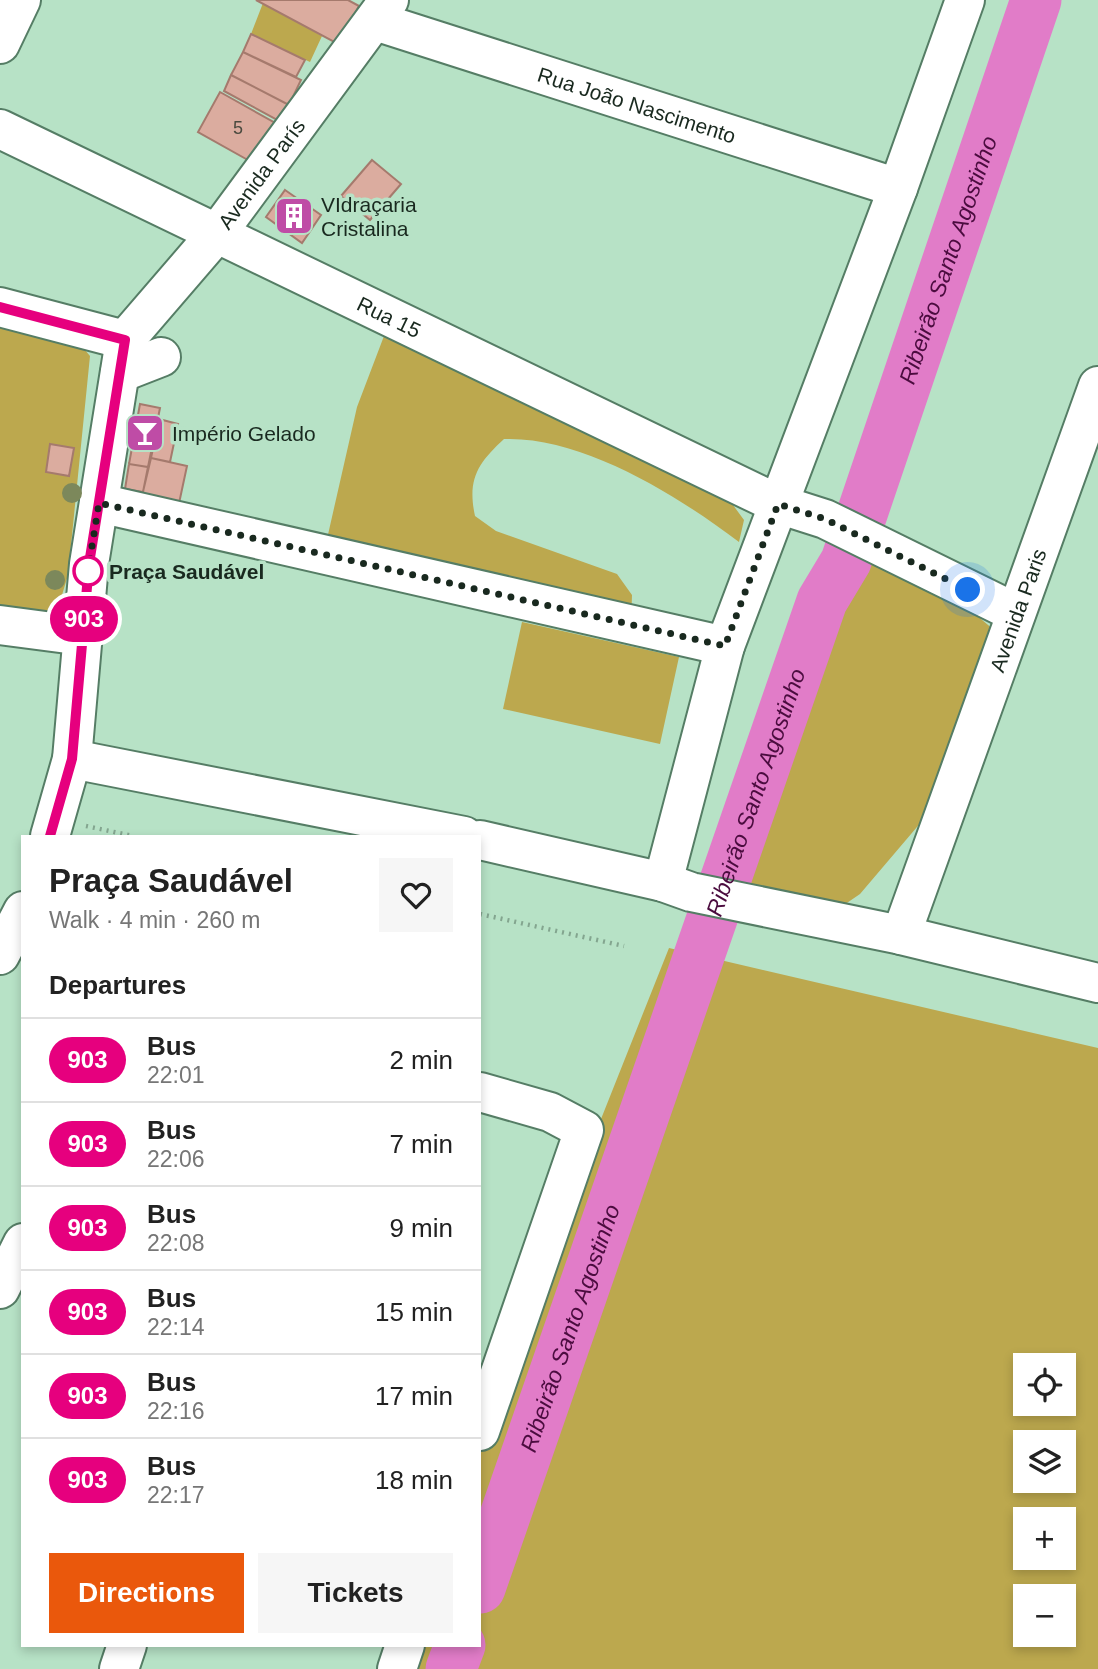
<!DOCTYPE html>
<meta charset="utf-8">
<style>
:root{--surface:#fff;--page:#f6f6f6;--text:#222;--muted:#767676;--line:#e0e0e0;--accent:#ea580c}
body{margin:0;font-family:Helvetica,sans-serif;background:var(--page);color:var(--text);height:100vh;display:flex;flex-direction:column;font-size:26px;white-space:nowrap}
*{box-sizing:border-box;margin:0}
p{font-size:23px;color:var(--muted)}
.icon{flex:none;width:38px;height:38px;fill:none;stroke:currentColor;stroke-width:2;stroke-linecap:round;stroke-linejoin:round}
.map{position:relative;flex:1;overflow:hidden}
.drawer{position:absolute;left:21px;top:835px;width:460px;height:812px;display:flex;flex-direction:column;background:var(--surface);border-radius:0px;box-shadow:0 4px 10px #0003}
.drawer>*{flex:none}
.badge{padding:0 14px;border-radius:23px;font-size:24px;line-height:46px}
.fabs{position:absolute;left:1013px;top:1353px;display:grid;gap:14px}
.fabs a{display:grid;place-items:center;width:63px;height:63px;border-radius:0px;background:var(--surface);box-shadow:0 4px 10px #0003;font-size:35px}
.you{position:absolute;width:35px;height:35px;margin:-18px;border:5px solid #fff;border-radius:50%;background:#1a73e8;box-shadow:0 0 0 10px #1a73e833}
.map>.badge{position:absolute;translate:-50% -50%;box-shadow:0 0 0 4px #fff}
h2{padding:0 28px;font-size:26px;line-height:63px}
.round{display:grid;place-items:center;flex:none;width:74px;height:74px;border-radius:0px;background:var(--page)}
.overview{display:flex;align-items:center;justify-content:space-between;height:119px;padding:0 28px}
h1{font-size:33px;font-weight:700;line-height:52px}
.primary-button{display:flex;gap:14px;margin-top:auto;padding:14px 28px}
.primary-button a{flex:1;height:80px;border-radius:0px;background:var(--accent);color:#fff;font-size:28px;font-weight:700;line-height:80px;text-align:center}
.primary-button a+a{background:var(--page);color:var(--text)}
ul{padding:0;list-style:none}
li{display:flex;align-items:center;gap:21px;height:84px;padding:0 28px;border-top:2px solid var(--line)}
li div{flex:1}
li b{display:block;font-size:26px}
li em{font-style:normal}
li .badge{min-width:77px;font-weight:700;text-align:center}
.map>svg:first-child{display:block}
</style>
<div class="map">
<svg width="1098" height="1669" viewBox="0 0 1098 1669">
<rect width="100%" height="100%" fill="#b7e2c6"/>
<path fill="#bca84e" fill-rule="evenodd" d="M263,3l59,33 -12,26 -59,-28z
M0,328c29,5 72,3 90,28l-22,219 -9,30 -9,9 -50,4z
M384,336l318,149 31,20 11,15 -5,22c-61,-46 -156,-106 -235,-103 -26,24 -37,40 -29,77l21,15 121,43 15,21 -1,30 -304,-86 30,-132z
M849,548c48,17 110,49 147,84l-62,175 -74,87 -22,15 -114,-23 98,-285 24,-40z
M522,622l157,35 -19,87 -157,-35z
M669,948l429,100v621h-691l8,-24h65v-202l26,-85zM1026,1365h38v39h-38zM1026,1442h38v38h-38zM1026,1519h38v39h-38zM1026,1596h38v38h-38z"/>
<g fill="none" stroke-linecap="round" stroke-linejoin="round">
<g stroke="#e17cc8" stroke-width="51">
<path id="s1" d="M480,1588l342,-987 24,-40 190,-561"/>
<path d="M451,1669l9,-24"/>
</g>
</g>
<path fill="#dbac9f" stroke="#a57a6d" stroke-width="2" d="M256,0h92l11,6 -21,38z
M251,34l54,26 -9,17 -53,-25z
M243,52l58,28 -12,25 -58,-30z
M231,75l58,30 -10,16 -55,-30z
M220,92l57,32 -22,40 -57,-32z
M372,160l29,24 -31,36 -29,-24z
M285,190l36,25 -19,28 -36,-26z
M140,404l20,4 -12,59 -19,-3z
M159,419l19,5 -8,38 -19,-4z
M50,444l24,4 -5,28 -23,-4z
M151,458l36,8 -9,42 -37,-8z
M129,464l19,3 -5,25 -18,-3z"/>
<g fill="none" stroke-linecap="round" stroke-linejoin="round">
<defs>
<g id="minor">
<path id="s2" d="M375,21l523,167"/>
<path d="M0,44l21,-44"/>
<path id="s3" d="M0,129l778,375 47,15 191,94"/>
<path d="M0,307l125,33"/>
<path id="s4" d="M125,340l93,-108 171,-232"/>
<path d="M120,373l41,-16"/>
<path d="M99,503l626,143"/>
<path d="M0,625l83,11"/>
<path d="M72,759l392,77"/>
<path d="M50,836l22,-77 17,-195 36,-224"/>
<path d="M480,840l183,42 28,10 210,43 197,48"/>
<path d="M663,882l62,-236 173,-458 67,-188"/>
<path id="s5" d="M901,935l197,-549"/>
<path d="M0,955l23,-44"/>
<path d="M480,1092l70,20 34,18 -104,301"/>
<path d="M0,1289l23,-46"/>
<path d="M119,1669l8,-24"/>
<path d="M397,1669l8,-24"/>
</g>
</defs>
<use href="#minor" stroke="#557d65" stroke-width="42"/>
<path stroke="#83a58f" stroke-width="4.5" stroke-dasharray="2 5" stroke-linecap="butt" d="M86,826l47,10
M480,914l144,32"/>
<use href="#minor" stroke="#fff" stroke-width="38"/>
</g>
<g fill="#7c885b">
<circle cx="72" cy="493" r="10"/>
<circle cx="55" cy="580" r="10"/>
</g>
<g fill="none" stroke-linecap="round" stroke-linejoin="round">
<defs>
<path id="line" d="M0,307l125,33 -36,224 -17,195 -22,77"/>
</defs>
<use href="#line" stroke="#fff" stroke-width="16"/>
<use href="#line" stroke="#e6007e" stroke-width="10"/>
<path stroke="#19291f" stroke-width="7" stroke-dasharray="0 12.6" d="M88,571l11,-68 626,143 53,-142 47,15 143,71"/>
</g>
<defs>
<symbol id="building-square" viewBox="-11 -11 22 22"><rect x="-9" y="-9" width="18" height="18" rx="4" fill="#bf4ca6" stroke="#b7e2c6"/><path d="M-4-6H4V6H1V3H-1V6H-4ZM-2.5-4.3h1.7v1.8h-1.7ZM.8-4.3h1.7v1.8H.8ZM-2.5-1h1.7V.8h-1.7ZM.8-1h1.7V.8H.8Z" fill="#fff"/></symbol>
<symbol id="bar-square" viewBox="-11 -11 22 22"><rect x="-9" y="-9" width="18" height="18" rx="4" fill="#bf4ca6" stroke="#b7e2c6"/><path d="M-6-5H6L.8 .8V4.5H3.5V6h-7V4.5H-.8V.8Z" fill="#fff"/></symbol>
</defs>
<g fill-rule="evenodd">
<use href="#building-square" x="272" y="194" width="44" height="44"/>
<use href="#bar-square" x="123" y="411" width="44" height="44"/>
</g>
<circle fill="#fff" stroke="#e6007e" stroke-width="3.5" cx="88" cy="571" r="14"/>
<g text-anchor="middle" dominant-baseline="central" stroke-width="7" stroke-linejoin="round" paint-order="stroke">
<g font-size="18" fill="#4a4a3f">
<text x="238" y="128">5</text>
</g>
<g font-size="21" fill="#19291f" stroke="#b7e2c6">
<text stroke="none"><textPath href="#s2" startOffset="275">Rua João Nascimento</textPath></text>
<text stroke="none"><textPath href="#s4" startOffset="215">Avenida París</textPath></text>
<text stroke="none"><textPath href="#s3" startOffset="432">Rua 15</textPath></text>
<text stroke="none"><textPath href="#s5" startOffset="345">Avenida Paris</textPath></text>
</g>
<g font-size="21" fill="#19291f" stroke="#b7e2c6" text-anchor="start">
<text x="321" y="204">VIdraçaria<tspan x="321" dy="24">Cristalina</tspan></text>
<text x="172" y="433">Império Gelado</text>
</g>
<g font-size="21" font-weight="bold" fill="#19291f" stroke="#b7e2c6" text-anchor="start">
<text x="109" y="571">Praça Saudável</text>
</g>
<g font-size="23" font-style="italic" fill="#4b0c3f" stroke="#b7e2c6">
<text stroke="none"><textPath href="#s1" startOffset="1409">Ribeirão Santo Agostinho</textPath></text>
<text stroke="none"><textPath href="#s1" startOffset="842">Ribeirão Santo Agostinho</textPath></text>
<text stroke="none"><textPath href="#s1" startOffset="275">Ribeirão Santo Agostinho</textPath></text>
</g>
</g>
</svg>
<div class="fabs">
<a><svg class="icon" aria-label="locate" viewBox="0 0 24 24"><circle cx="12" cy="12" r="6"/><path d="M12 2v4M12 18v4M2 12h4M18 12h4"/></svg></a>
<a><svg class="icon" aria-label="layers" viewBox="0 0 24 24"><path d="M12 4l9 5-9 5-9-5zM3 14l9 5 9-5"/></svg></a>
<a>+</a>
<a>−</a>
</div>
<div class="you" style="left:968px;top:590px"></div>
<b class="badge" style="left:84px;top:619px;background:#e6007e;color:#fff">903</b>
<section class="drawer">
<div class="overview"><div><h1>Praça Saudável</h1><p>Walk · 4 min · 260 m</p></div><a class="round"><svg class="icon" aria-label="heart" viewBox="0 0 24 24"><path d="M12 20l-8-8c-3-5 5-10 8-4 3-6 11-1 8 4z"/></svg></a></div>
<h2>Departures</h2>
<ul>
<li><span class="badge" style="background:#e6007e;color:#fff">903</span><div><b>Bus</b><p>22:01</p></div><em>2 min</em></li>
<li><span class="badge" style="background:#e6007e;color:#fff">903</span><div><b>Bus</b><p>22:06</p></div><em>7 min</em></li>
<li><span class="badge" style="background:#e6007e;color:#fff">903</span><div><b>Bus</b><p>22:08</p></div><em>9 min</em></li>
<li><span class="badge" style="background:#e6007e;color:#fff">903</span><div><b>Bus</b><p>22:14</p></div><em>15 min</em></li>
<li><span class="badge" style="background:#e6007e;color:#fff">903</span><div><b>Bus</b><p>22:16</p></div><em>17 min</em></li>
<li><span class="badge" style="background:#e6007e;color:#fff">903</span><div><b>Bus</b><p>22:17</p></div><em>18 min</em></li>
</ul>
<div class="primary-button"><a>Directions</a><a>Tickets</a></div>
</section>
</div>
